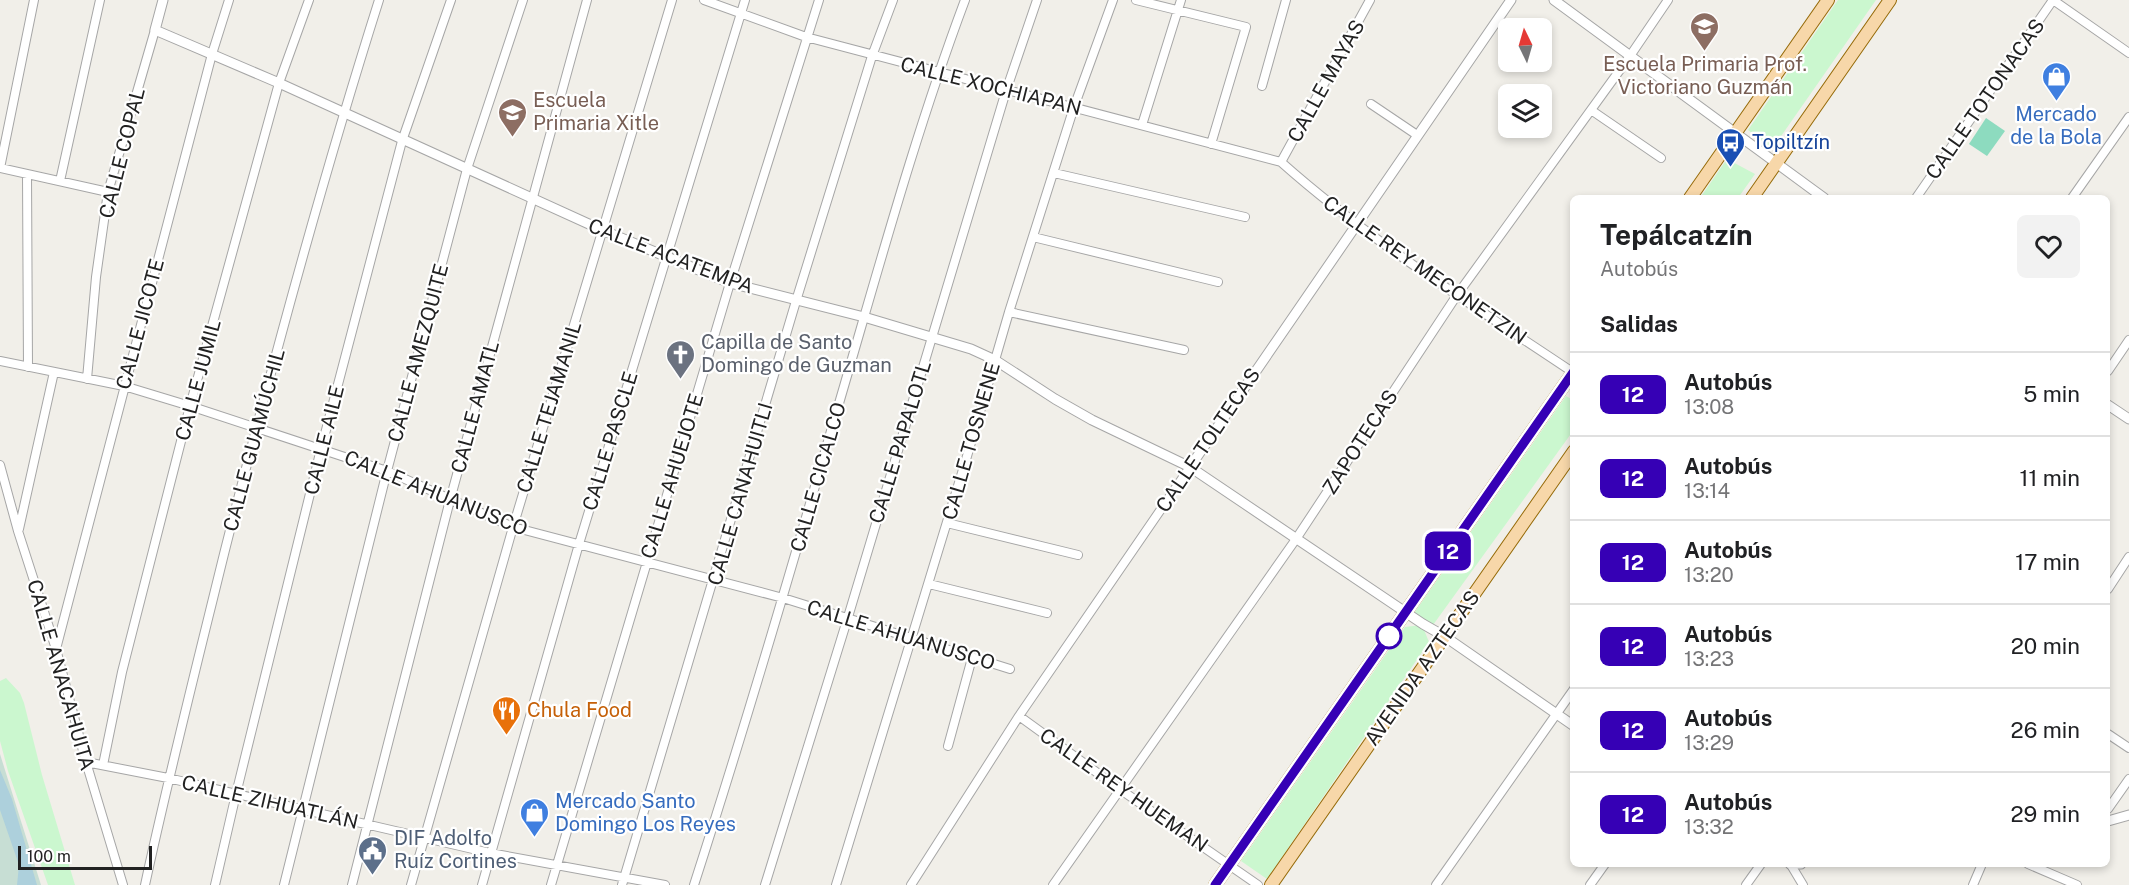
<!DOCTYPE html>
<html lang="es">
<meta charset="utf-8">
<style>
:root{--surface:#fff;--page:#f2f2f2;--text:#202124;--muted:#757577;--line:#e0e0e0}
body{margin:0;font-family:"Public Sans",sans-serif;background:var(--page);color:var(--text);height:100vh;display:flex;flex-direction:column;font-size:22px;white-space:nowrap}
*{box-sizing:border-box;margin:0}
p{font-size:20px;color:var(--muted)}
.icon{flex:none;width:33px;height:33px;fill:none;stroke:currentColor;stroke-width:2;stroke-linecap:round;stroke-linejoin:round}
.map{position:relative;flex:1;overflow:hidden}
.details{position:absolute;left:1570px;top:195px;width:540px;height:672px;display:flex;flex-direction:column;background:var(--surface);border-radius:9px;box-shadow:0 3px 9px #0003}
.details>*{flex:none}
.badge{padding:0 12px;border-radius:9px;font-size:21px;line-height:39px}
.needle{width:39px;rotate:355deg}
.controls{position:absolute;left:1498px;top:18px;display:grid;gap:12px}
.controls a{display:grid;place-items:center;width:54px;height:54px;border-radius:9px;background:var(--surface);box-shadow:0 3px 9px #0003;font-size:30px}
.scale{position:absolute;left:18px;bottom:15px;width:134px;box-sizing:border-box;padding-left:6px;border:3px solid #222;border-top:0;font-size:16px;line-height:21px;white-space:nowrap;color:#222;-webkit-text-stroke:4px #fff;paint-order:stroke}
.map>.badge{position:absolute;translate:-50% -50%;box-shadow:0 0 0 3px #fff}
h2{padding:0 30px;font-size:22px;line-height:54px}
.round{display:grid;place-items:center;flex:none;width:63px;height:63px;border-radius:9px;background:var(--page)}
.headline{display:flex;align-items:center;justify-content:space-between;height:102px;padding:0 30px}
h1{font-size:28px;font-weight:700;line-height:45px}
ul{padding:0;list-style:none}
li{display:flex;align-items:center;gap:18px;height:84px;padding:0 30px;border-top:2px solid var(--line)}
li div{flex:1}
li b{display:block;font-size:22px}
li em{font-style:normal}
li .badge{min-width:66px;font-weight:700;text-align:center}
.map>svg:first-child{display:block}
</style>
<div class="map">
<svg width="2129" height="885" viewBox="0 0 2129 885">
<rect width="100%" height="100%" fill="#f1efe9"/>
<path fill="#c7ded4" d="M0,754l41,131h-41z"/>
<path fill="#cbf7cf" d="M1838,0h38l-104,149 -24,-19z
M1727,159l28,15 -17,24h-38z
M1566,396l7,4v31l-140,194 -21,-9z
M1422,625l7,17 -162,237 -26,-18 164,-234z
M6,678l14,15 4,10 18,72 33,110h-27l-40,-114 -8,-30v-60z"/>
<path fill="#8ddbbf" d="M1986,118l19,13 -18,25 -18,-12z"/>
<path fill="#add0dc" d="M0,770l12,29 25,86h-20l2,-20 -19,-55z"/>
<g fill="none" stroke-linecap="round" stroke-linejoin="round">
<defs>
<path id="minor" d="M704,0l102,37 475,125c90,80 193,144 293,211
M1136,0l110,27 -35,117
M2053,0l76,53
M1262,86l24,-86
M1371,104l46,31
M1591,110l70,48
M1142,125l39,-125
M1281,162l89,-162
M0,168l34,-168
M0,168l108,24
M1054,173l191,44
M27,174l1,193
M60,181l40,-181
M1916,198l137,-198
M2072,198l57,-81
M1033,237l185,45
M1009,312l175,38
M0,361l124,25 66,20 197,65 126,56 270,71 227,71
M2108,371l21,-31
M87,379l9,-102 12,-85 47,-162
M0,465l18,66 38,118 30,113 37,123
M947,523l131,32
M19,529l35,-157
M929,584l118,29
M2108,589l21,-32
M56,649l156,-595 17,-54
M1019,716l102,74 137,95
M2108,734l21,14
M948,746l24,-88
M86,762l82,16 322,75 175,32
M103,765l19,-93 68,-266 89,-323 30,-83
M2108,809l21,-30
M2028,864l49,21
M1791,865l12,20
M145,885c24,-111 52,-221 79,-331 47,-186 97,-371 155,-554
M215,885l21,-91 85,-345 81,-308 49,-141
M284,885l103,-414 80,-302 56,-169
M352,885l98,-385 137,-500
M411,885l102,-358 159,-527
M482,885l97,-341 166,-544
M551,885l179,-602 89,-283
M622,885l174,-584 76,-245 21,-56
M694,885c50,-155 96,-311 141,-468 41,-139 79,-281 130,-417
M765,885l83,-268 158,-526 31,-91
M836,885l129,-422 44,-151 65,-205 39,-107
M911,885l108,-169 171,-249
M1053,885l243,-346 161,-244 173,-239 38,-56
M1436,885l138,-196
M1590,885l15,-21
M1746,885l15,-21
M1973,885l9,-21"/>
<path id="tertiary" d="M163,0l-8,30 124,53 323,147 128,53 134,34 107,32 24,11 60,39 37,21 98,47 233,157 21,12 130,90
M1554,0l270,198
M2108,405l21,14
M1190,467l321,-467
M2108,821l21,-6
M1790,864h11"/>
<path id="primary" d="M1690,198l138,-198
M1752,198l138,-198
M1215,885l359,-514
M1271,885l303,-434"/>
</defs>
<use href="#minor" stroke="#a6a6a6" stroke-width="10"/>
<use href="#tertiary" stroke="#a6a6a6" stroke-width="11"/>
<use href="#primary" stroke="#966b09" stroke-width="14"/>
<use href="#minor" stroke="#fff" stroke-width="8"/>
<use href="#tertiary" stroke="#fff" stroke-width="9"/>
<use href="#primary" stroke="#f7d7a9" stroke-width="12"/>
</g>
<g fill="none" stroke-linecap="round" stroke-linejoin="round">
<defs>
<path id="line" d="M1215,885l359,-514"/>
</defs>
<use href="#line" stroke="#fff" stroke-width="14"/>
<use href="#line" stroke="#3600b5" stroke-width="9"/>
</g>
<defs>
<symbol id="school-pin" viewBox="-11 -11 22 30"><path d="M0 17L-7.5 6A9.5 9.5 0 1 1 7.5 6Z" fill="#8d6e63" stroke="#fff"/><path d="M0-5L7-2L0 1L-7-2ZM-4 1L0 2.5L4 1V4Q0 6-4 4Z" fill="#fff"/></symbol>
<symbol id="shop-pin" viewBox="-11 -11 22 30"><path d="M0 17L-7.5 6A9.5 9.5 0 1 1 7.5 6Z" fill="#3f7fe0" stroke="#fff"/><path d="M-5-2.5h2.3a2.7 3.5 0 0 1 5.4 0H5L5.5 6h-11ZM-1.5-2.5h3a1.5 2.3 0 0 0-3 0Z" fill="#fff"/></symbol>
<symbol id="bus-pin" viewBox="-11 -11 22 30"><path d="M0 17L-7.5 6A9.5 9.5 0 1 1 7.5 6Z" fill="#1a4fb4" stroke="#fff"/><path d="M-5-6H5V4H4V6H2V4H-2V6H-4V4H-5ZM-3.5-4V0h7V-4ZM-3.5 1.2v1.5H-2V1.2ZM2 1.2v1.5H3.5V1.2Z" fill="#fff"/></symbol>
<symbol id="church-pin" viewBox="-11 -11 22 30"><path d="M0 17L-7.5 6A9.5 9.5 0 1 1 7.5 6Z" fill="#6b7280" stroke="#fff"/><path d="M-1.2-6h2.4v3.5h3.3v2.4h-3.3V6h-2.4V-.1h-3.3v-2.4h3.3Z" fill="#fff"/></symbol>
<symbol id="restaurant-pin" viewBox="-11 -11 22 30"><path d="M0 17L-7.5 6A9.5 9.5 0 1 1 7.5 6Z" fill="#e8710a" stroke="#fff"/><path d="M-5-6h1v4h1v-4h1v4h1v-4h1v5L-1.5 .5V6h-2V.5L-5-1ZM5-6V6H3V1.5H1.5Q1.5-4 5-6Z" fill="#fff"/></symbol>
<symbol id="civic-pin" viewBox="-11 -11 22 30"><path d="M0 17L-7.5 6A9.5 9.5 0 1 1 7.5 6Z" fill="#5c6f8a" stroke="#fff"/><path d="M-.6-6.5H3V-4.5H.6V-3L4-1V1h2V6H-6V1h2V-1L-.6-3ZM-1.2 2.5V6h2.4V2.5Z" fill="#fff"/></symbol>
</defs>
<g fill-rule="evenodd">
<use href="#school-pin" x="1688" y="10" width="33" height="45"/>
<use href="#shop-pin" x="2040" y="60" width="33" height="45"/>
<use href="#school-pin" x="496" y="96" width="33" height="45"/>
<use href="#bus-pin" x="1714" y="126" width="33" height="45"/>
<use href="#church-pin" x="664" y="338" width="33" height="45"/>
<use href="#restaurant-pin" x="490" y="694" width="33" height="45"/>
<use href="#shop-pin" x="518" y="796" width="33" height="45"/>
<use href="#civic-pin" x="356" y="834" width="33" height="45"/>
</g>
<circle fill="#fff" stroke="#3600b5" stroke-width="3" cx="1389" cy="636" r="12"/>
<g text-anchor="middle" dominant-baseline="central" stroke-width="4.5" stroke-linejoin="round" paint-order="stroke">
<g font-size="20" fill="#785e54" stroke="#fff">
<text x="1705" y="64">Escuela Primaria Prof.<tspan x="1705" dy="23">Victoriano Guzmán</tspan></text>
<text x="533" y="100" text-anchor="start">Escuela<tspan x="533" dy="23">Primaria Xitle</tspan></text>
</g>
<g font-size="20" fill="#222" stroke="#fff">
<text transform="translate(1326 81) rotate(-61)">CALLE MAYAS</text>
<text transform="translate(991 86) rotate(14)">CALLE XOCHIAPAN</text>
<text transform="translate(1985 99) rotate(-55)">CALLE TOTONACAS</text>
<text transform="translate(122 153) rotate(-76)">CALLE COPAL</text>
<text transform="translate(671 256) rotate(21)">CALLE ACATEMPA</text>
<text transform="translate(1425 270) rotate(35)">CALLE REY MECONETZIN</text>
<text transform="translate(140 324) rotate(-75)">CALLE JICOTE</text>
<text transform="translate(418 353) rotate(-75)">CALLE AMEZQUITE</text>
<text transform="translate(198 380) rotate(-75)">CALLE JUMIL</text>
<text transform="translate(475 407) rotate(-75)">CALLE AMATL</text>
<text transform="translate(549 407) rotate(-73)">CALLE TEJAMANIL</text>
<text transform="translate(254 440) rotate(-75)">CALLE GUAMÚCHIL</text>
<text transform="translate(324 440) rotate(-76)">CALLE AILE</text>
<text transform="translate(1208 440) rotate(-56)">CALLE TOLTECAS</text>
<text transform="translate(610 441) rotate(-73)">CALLE PASCLE</text>
<text transform="translate(971 441) rotate(-74)">CALLE TOSNENE</text>
<text transform="translate(900 442) rotate(-73)">CALLE PAPALOTL</text>
<text transform="translate(1360 442) rotate(-57)">ZAPOTECAS</text>
<text transform="translate(672 476) rotate(-73)">CALLE AHUEJOTE</text>
<text transform="translate(818 477) rotate(-74)">CALLE CICALCO</text>
<text transform="translate(436 493) rotate(22)">CALLE AHUANUSCO</text>
<text transform="translate(740 494) rotate(-74)">CALLE CANAHUITLI</text>
<text transform="translate(901 635) rotate(17)">CALLE AHUANUSCO</text>
<text transform="translate(1422 668) rotate(-55)">AVENIDA AZTECAS</text>
<text transform="translate(61 675) rotate(74)">CALLE ANACAHUITA</text>
<text transform="translate(1124 790) rotate(35)">CALLE REY HUEMAN</text>
<text transform="translate(270 802) rotate(13)">CALLE ZIHUATLÁN</text>
</g>
<g font-size="20" fill="#366cbe" stroke="#fff">
<text x="2056" y="114">Mercado<tspan x="2056" dy="23">de la Bola</tspan></text>
<text x="555" y="801" text-anchor="start">Mercado Santo<tspan x="555" dy="23">Domingo Los Reyes</tspan></text>
</g>
<g font-size="20" fill="#164399" stroke="#fff" text-anchor="start">
<text x="1752" y="142">Topiltzín</text>
</g>
<g font-size="20" fill="#5b616d" stroke="#fff" text-anchor="start">
<text x="701" y="342">Capilla de Santo<tspan x="701" dy="23">Domingo de Guzman</tspan></text>
</g>
<g font-size="20" fill="#c56008" stroke="#fff" text-anchor="start">
<text x="527" y="710">Chula Food</text>
</g>
<g font-size="20" fill="#4e5e75" stroke="#fff" text-anchor="start">
<text x="394" y="838">DIF Adolfo<tspan x="394" dy="23">Ruíz Cortines</tspan></text>
</g>
</g>
</svg>
<div class="controls">
<a><svg class="needle" viewBox="-14 -14 28 28"><path d="M0-13l5 13h-10z" fill="#e53935"/><path d="M0 13l5-13h-10z" fill="#757577"/></svg></a>
<a><svg class="icon" aria-label="layers" viewBox="0 0 24 24"><path d="M12 4l9 5-9 5-9-5zM3 14l9 5 9-5"/></svg></a>
</div>
<div class="scale">100 m</div>
<b class="badge" style="left:1448px;top:551px;background:#3600b5;color:#fff">12</b>
<section class="details">
<div class="headline"><div><h1>Tepálcatzín</h1><p>Autobús</p></div><a class="round"><svg class="icon" aria-label="heart" viewBox="0 0 24 24"><path d="M12 20l-8-8c-3-5 5-10 8-4 3-6 11-1 8 4z"/></svg></a></div>
<h2>Salidas</h2>
<ul>
<li><span class="badge" style="background:#3600b5;color:#fff">12</span><div><b>Autobús</b><p>13:08</p></div><em>5 min</em></li>
<li><span class="badge" style="background:#3600b5;color:#fff">12</span><div><b>Autobús</b><p>13:14</p></div><em>11 min</em></li>
<li><span class="badge" style="background:#3600b5;color:#fff">12</span><div><b>Autobús</b><p>13:20</p></div><em>17 min</em></li>
<li><span class="badge" style="background:#3600b5;color:#fff">12</span><div><b>Autobús</b><p>13:23</p></div><em>20 min</em></li>
<li><span class="badge" style="background:#3600b5;color:#fff">12</span><div><b>Autobús</b><p>13:29</p></div><em>26 min</em></li>
<li><span class="badge" style="background:#3600b5;color:#fff">12</span><div><b>Autobús</b><p>13:32</p></div><em>29 min</em></li>
</ul>
</section>
</div>
